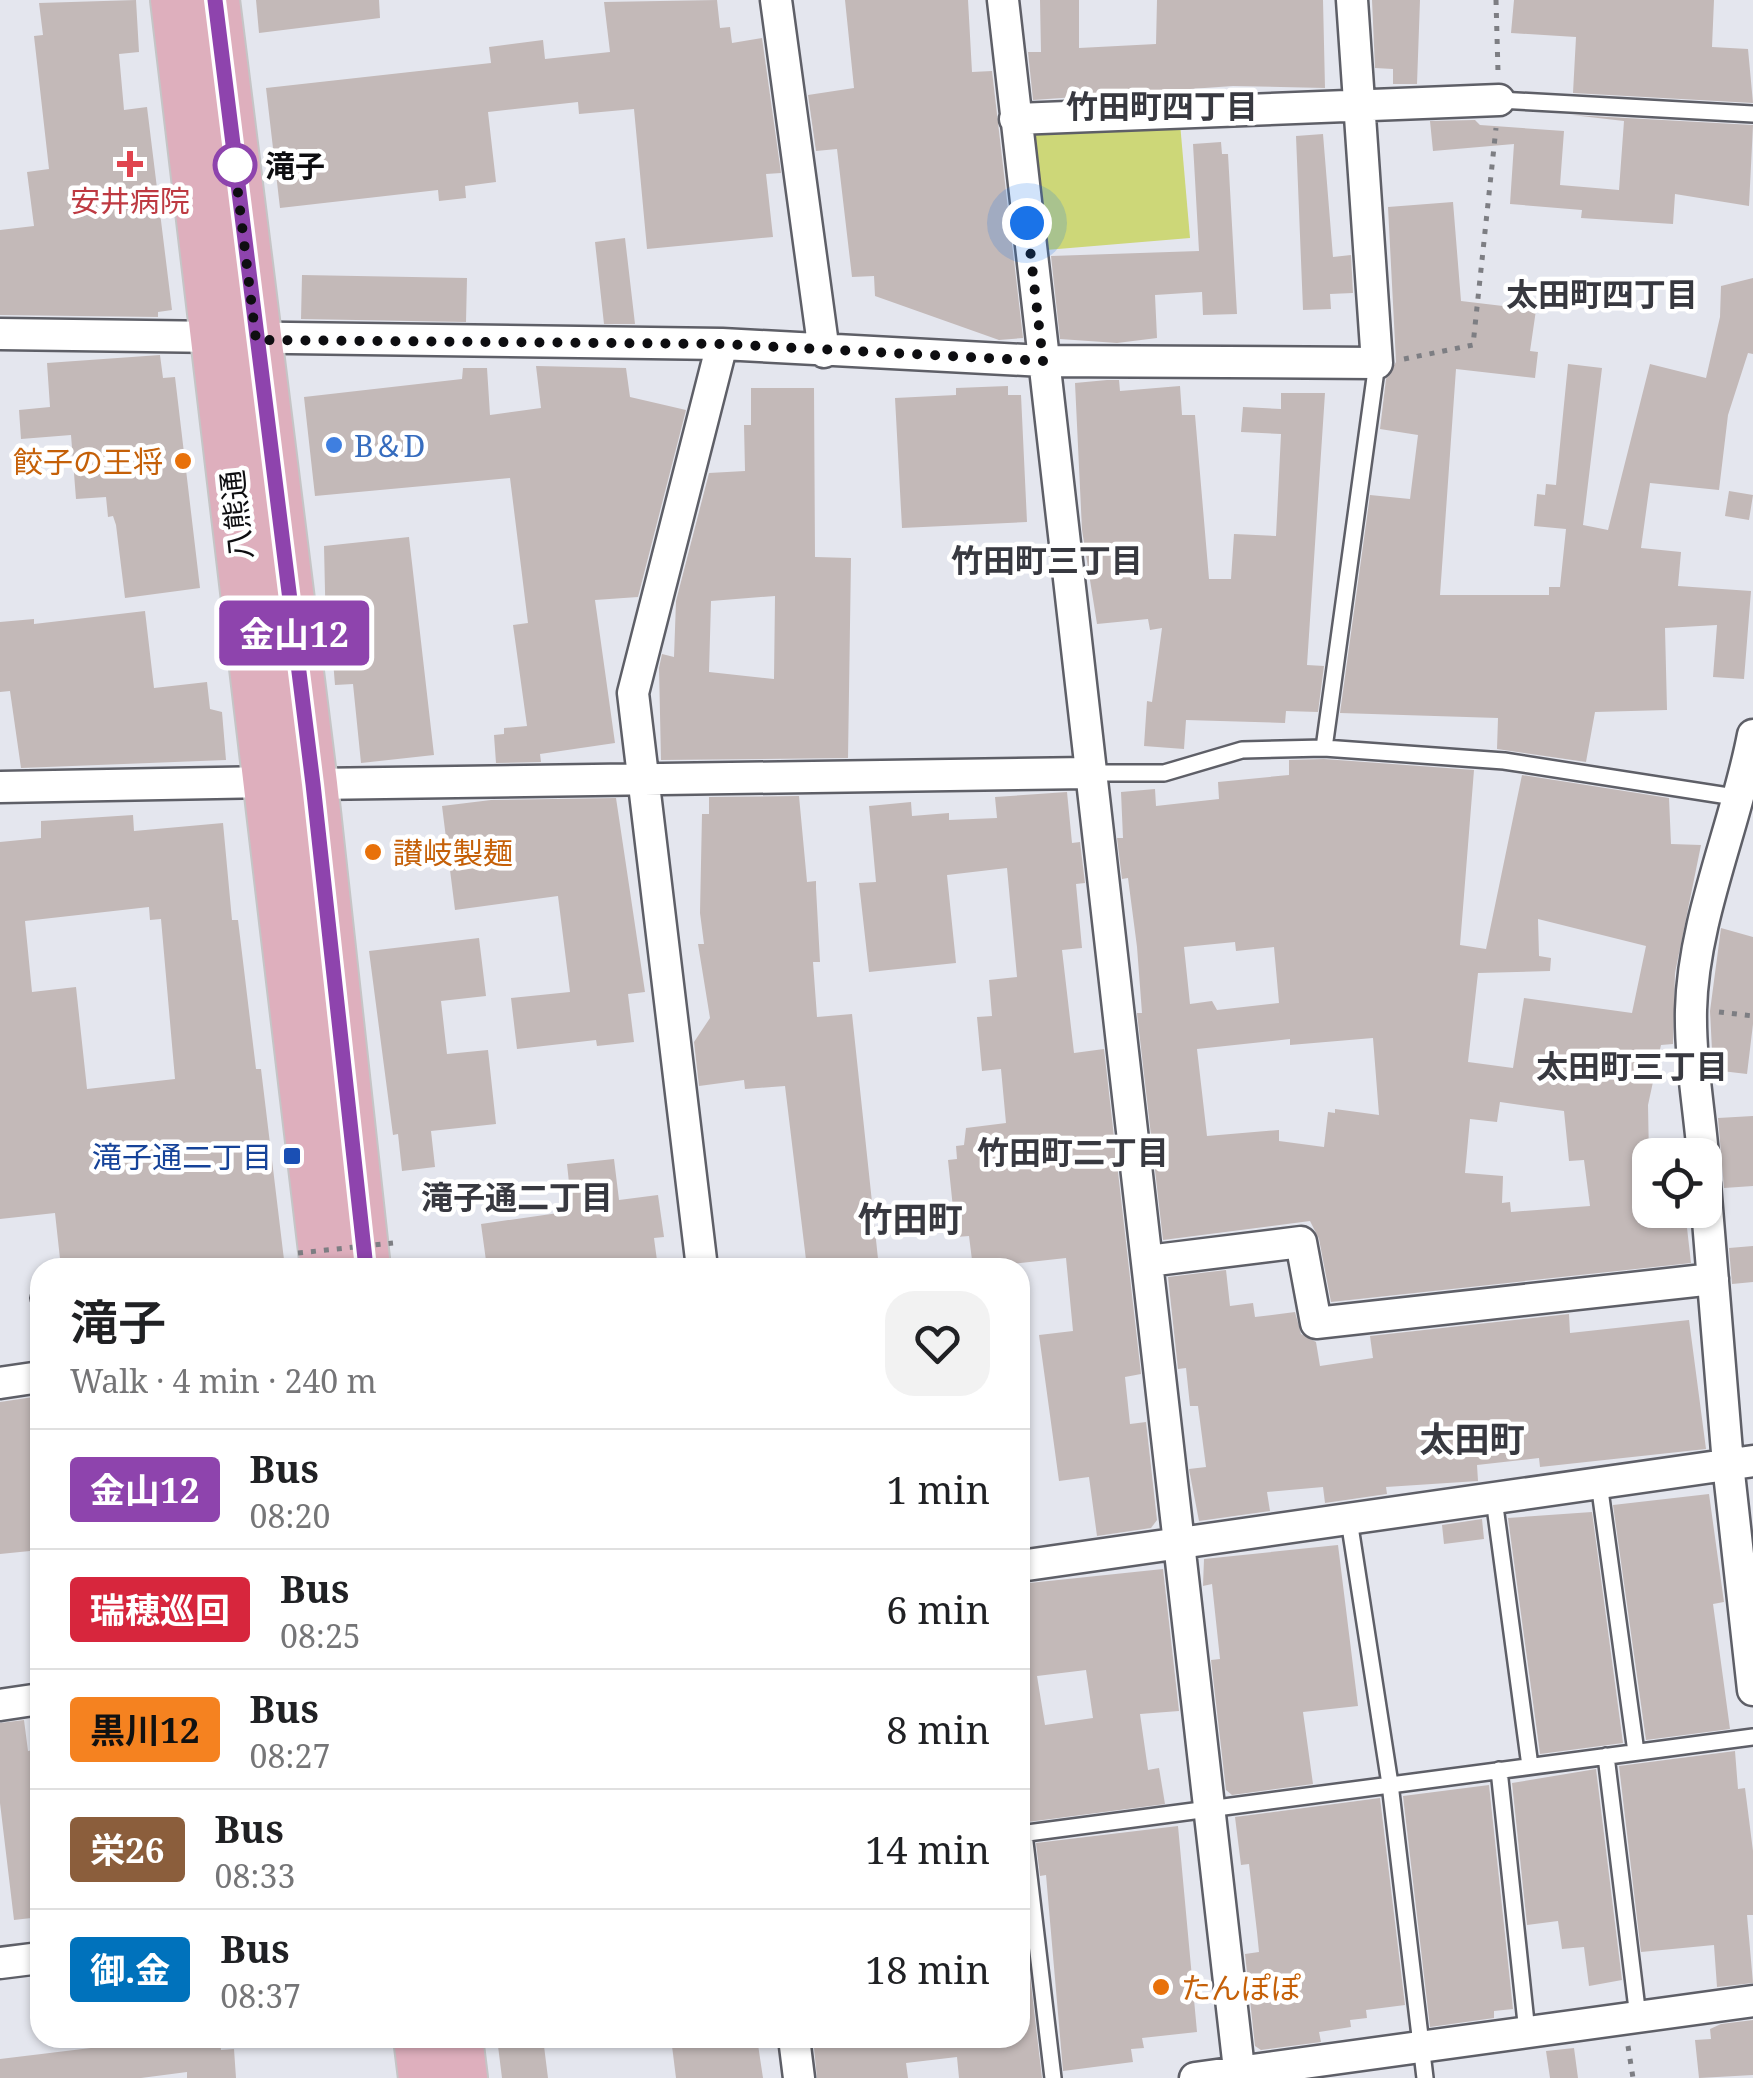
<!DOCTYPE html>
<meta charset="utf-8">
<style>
:root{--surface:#fff;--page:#f2f2f2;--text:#202124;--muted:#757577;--line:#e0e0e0}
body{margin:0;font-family:"Noto Serif","Noto Sans JP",serif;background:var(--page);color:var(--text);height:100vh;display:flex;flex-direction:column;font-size:38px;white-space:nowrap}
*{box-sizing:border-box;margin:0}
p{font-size:32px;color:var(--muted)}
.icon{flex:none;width:55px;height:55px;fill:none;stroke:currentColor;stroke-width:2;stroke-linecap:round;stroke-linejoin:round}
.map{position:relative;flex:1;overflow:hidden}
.side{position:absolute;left:30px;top:1258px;width:1000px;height:790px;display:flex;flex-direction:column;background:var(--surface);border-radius:30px;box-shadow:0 2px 8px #0004}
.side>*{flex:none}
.badge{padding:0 20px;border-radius:8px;font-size:35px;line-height:65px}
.controls{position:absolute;left:1632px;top:1138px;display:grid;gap:20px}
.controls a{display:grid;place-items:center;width:90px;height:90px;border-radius:20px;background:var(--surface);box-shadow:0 2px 8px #0004;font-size:50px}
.you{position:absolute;width:50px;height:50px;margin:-25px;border:8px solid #fff;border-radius:50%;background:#1a73e8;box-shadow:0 0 0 15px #1a73e833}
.map>.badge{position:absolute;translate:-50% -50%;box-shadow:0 0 0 5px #fff}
.round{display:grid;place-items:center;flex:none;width:105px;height:105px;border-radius:30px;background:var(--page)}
.headline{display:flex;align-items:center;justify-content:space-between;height:170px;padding:0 40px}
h1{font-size:48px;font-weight:600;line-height:75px}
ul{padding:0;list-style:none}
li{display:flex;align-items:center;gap:30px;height:120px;padding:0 40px;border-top:2px solid var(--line)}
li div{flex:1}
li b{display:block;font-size:38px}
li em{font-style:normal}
li .badge{min-width:110px;font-weight:700;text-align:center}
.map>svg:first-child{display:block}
</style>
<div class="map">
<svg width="1753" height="2078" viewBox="0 0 1753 2078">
<rect width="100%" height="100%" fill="#e4e6ee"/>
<path fill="#cdd778" d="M1180,123l10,115 -144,12 -15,-119z"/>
<path fill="#c3b9b8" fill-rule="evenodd" d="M136,0l3,52 -20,2 5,56 23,-3 25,203 -14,2v5l-158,-2v-85l34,-4 -7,-54 22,-3 -15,-133 9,-1 -4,-32z
M256,0h123l1,18 -121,15z
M717,0l3,28 10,-1 2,16 30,-5 19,135 -15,1 7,63 -126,12 -13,-140 -55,5 -1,-12 -90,10 8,70 -31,4 1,12 -27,3 -1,-11 -158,18 -14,-120 225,-25 -2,-16 54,-7 2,19 65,-7 -6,-50z
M845,0h123l4,72 20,-1 31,267 -24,2 -124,-44 -1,-20 -22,1 -15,-128 -21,2 -8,-56 46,-7z
M1040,0h39v48l77,-4 1,-44h166l2,88 -92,-2 -200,14 -5,-48h13z
M1372,0h48l-3,84h-24v-15l-18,-1z
M1514,0h200l-2,47 36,2 5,54 -180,-10 3,-56 -65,-4z
M1572,115l181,10 -4,81 -74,-12 -2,30 -92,-6 1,-8 -72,-6 4,-60 -81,7 -3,-30 45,-1 5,5 84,6 -4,54 59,5 5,-69z
M1323,134l10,123 18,-2 2,38 -23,1 1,15 -28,1 -7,-174z
M1221,142l1,12h6l9,160 -34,1 -1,-23 -47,3 2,43 -40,5 -57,-4 -9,-83 148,-5 -6,-107z
M1453,202l8,99 75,9 -6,41 8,1 -3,26 -79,-9 -16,226h109v-8h11l6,-58 -32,-3 3,-32 8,1 1,-11 10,1 12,-121 34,4 -19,157 25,5 42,-166 56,14 14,-61 1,-31 32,-8v76l-5,-1 -20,62 -9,75 -69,-7 -9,65 40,4 -3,34 73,5 -7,88 -31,-2 4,-52 -52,3 2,82 -72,2 -9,50 -89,-13 1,-31 -158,-5 30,-218 40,4 8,-64 -38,-6 6,-50 10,-17 -8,-155z
M625,238l10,86h-31l-9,-82z
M302,275l165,3 -1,44 -165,-3z
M160,355l3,23 12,-1 25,211 -75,10 -9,-73 -3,-9 -5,1 -2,-20 -30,2 -5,-64 -50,4 -2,-29 31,-3 -3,-44z
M536,366l90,2 4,29 56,13 -48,187 -43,3 20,143 -75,11 1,8 -45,1 -2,-28 10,-1v-6l23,-2 -14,-101 15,-2 -18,-145 -195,18 -11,-99 158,-18 1,-11h24l3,47 51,-7z
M1107,380h12l1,11 60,-5 2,29h13l14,164h22l3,-45 42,2 5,-102 -40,-2 2,-25 38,2v-16h44l-18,272 17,1 -6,46 -32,-1 -1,12 -99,-3 -2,29 -40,-3 3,-45 5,1 10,-74 -12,2 -2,-11 -51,5 -15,-94 -7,-147z
M1008,386v9h13l6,127 -125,6 -7,-130 61,-3v-7z
M751,388h63l1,169 36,1 -3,200 -187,2 -2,-92 3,-14 12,3 2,-56 33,-128 36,-2 -1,-46h7zM775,596l-1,83 -65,-7 2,-71z
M1729,491l24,4 -4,25 -24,-4z
M409,537l25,218 -73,8 -8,-79 -18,1 -4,-49h-5l-2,-90z
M145,611l9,77 53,-6 3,27 12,3 4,48 -205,8 -11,-77 -10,1v-70l34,-3v5z
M1324,759l150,11 -14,175 26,4 36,-174 147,23 2,46 30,1 -26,128 -2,71 -12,1 -13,60 2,105h26l1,10 9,-1 5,44 -360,39 -12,-63 -9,-18 -147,19 -26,-227h5l-5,-66 -9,-69 -6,1 -5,-41h6l-2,-46 34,-3 1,17 63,-7 -1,-17 71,-7v-15zM1538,919l108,27 -14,67 -108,-15 -11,70 -45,-6 10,-89 72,-2 1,-13 -12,-2zM1235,942l1,9 38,-4 5,56 -62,7 -5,-9 -22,3 -6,-57zM1373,1038l6,77 -44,-6v4l-7,-1 -4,35 -45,-6v-11l-72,6 -10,-87 93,-10v6zM1500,1102l64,9 5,50 15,-1 6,46 -79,6 -1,-10 -8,1 1,-27 -38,-3 5,-54 27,3z
M1067,792l5,51 8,-1 5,41 -9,1 6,64 -20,2 12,103 30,-4 37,325 -16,3 5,47 16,-2 11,98 -6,8 -54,8 -8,-59 -30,4 -20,-146 34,-4 -7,-73 -93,10 -4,-32 -13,1 -8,-77 9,-1 -1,-13 8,-1 2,-17 40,-5 -5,-54 -19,2 -5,-54 15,-1 -3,-36 28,-3 -10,-109 -60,7 9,88 -87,9 -10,-89 17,-1 -7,-76 42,-4 1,14 37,-3v7l48,-2 -2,-21z
M799,796l8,86 9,-1v7l4,74h-7l4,55 35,-3 27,254h-72l-22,-182 -40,3 -1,-9 -45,6 -5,-44 16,-24 -12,-74h6l-4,-31 2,-99h7v-17z
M616,798l29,194 -17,2 6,48 -37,4 -1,-6 -79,9 -6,-51 59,-6 -12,-96 -103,14 -13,-104 49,-6z
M133,815l1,16 89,-8 9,97h6l18,149h5l24,199h-224l-6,-55 -55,6v-377l41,-4v-17zM149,907l1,13 11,-1 14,160 -88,10 -11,-102 -44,5 -7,-71z
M1721,928l32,9v87l-6,50 -34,-4 -3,-59z
M479,938l7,58 -45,5 6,53 41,-4 8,74 -65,7 4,36 -33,4 -4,-37 -5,1 -24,-184z
M1753,1116v70l-29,2 -6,-70z
M614,1159l5,41 39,-5 6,42 -10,1 4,30h-171l-6,-44 91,-13 -5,-47z
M1753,1246v36l-21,2 -3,-36z
M1226,1270l4,36 23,-3 2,14 40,-5 6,22 15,8 4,24 53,-8 -3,-22 199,-22 1,19 119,-13 17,129 -166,18 -1,-9 -62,7 1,16 -92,6 1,7 -62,9 -2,-16 -56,5 3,19 -71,10 -10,-52 17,-2 -8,-61h-8l-4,-38 -8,1 -10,-92z
M40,1396v154l-40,4v-152z
M1709,1494l15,108 -11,2 17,125 -84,11 -33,-235z
M1592,1512l31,231 -83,11 -32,-236z
M1482,1519l2,20 -40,5 -2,-19z
M1338,1545l20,161 -55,6 10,72 -81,11 -6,-5 -15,-130 9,-1 -8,-75 -9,2 1,-27z
M1163,1569l16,142 -39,3 8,56 11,-2 6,36 -145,19v-239zM1086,1670l7,48 -48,7 -8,-49z
M24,1720l4,31 12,-2v168l-26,3 -14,-117v-80z
M1735,1751l3,38 7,-1 8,63v64h-6l6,68 -36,4 -3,-42 -73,7 -22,-186z
M1596,1769l26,211 -33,6 -5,-39 -22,2 -4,-28 -31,4 -15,-142z
M1489,1785l24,224 -19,2v7l-64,9 -27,-231z
M1380,1798l25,207 -39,5 1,8 -17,2 1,7 -32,5 2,10 -60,8 -6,-4 -10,-92 14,-2 -2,-20 -8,-68 -8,1 -6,-48z
M1178,1826l19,206 -55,6 2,10 -13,1 2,13 -70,9 -17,-196 -6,1 -4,-33z
M1028,1959l14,119h-83l-2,-21 -51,6 2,15h-91l-4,-40h207v-78z
M1753,2020v55l-54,3 -4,-38 16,-1 -1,-10 11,-5z
M220,2038l1,12 13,-1 2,29h-49v-6l-46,6h-141v-19l99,-12 3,-8z
M497,2038h46l5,40h-46z
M671,2038h86l6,40h-87z
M1574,2048l4,30h-28l-4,-27z"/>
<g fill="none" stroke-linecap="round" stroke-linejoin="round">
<defs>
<path id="service" d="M1499,100l254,14
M1324,748l53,-385
M1088,773h76l78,-23 82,-2 180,13 237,37
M39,1298l1,1
M1599,1483l37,269
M1494,1499l36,267
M1349,1520l41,264 35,294
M1606,1756l32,261
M1499,1770l28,262
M1020,1834l733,-97
M1024,1834l29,244"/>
<path id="minor" d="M776,0l48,352
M1003,0l237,2078
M1015,119l484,-19
M0,334l722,10 321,17 334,2 -25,-363
M313,784l775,-11
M0,787l265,-5
M1703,1155c-4,-47 -13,-97 -12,-145 2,-91 45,-185 62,-275
M1705,1184l23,280 25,226
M1148,1261l153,-19 15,81 397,-44
M702,1268l-69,-575 89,-349
M0,1383l40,-6
M1020,1566l733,-105
M0,1705l40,-6
M0,1963l40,-5
M794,2038l5,40
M1195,2078l558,-77"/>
<path id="primary" d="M175,0l150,1268
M215,0l98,784 53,484
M418,2038l5,40
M458,2038l5,40"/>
</defs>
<use href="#service" stroke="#5e5f67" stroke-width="20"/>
<use href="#minor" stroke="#5e5f67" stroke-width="35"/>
<use href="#primary" stroke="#c5c5c6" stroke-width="52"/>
<path stroke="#7d7e83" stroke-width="5" stroke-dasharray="5 8" stroke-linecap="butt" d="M1496,0l2,72
M1404,359l69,-14 23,-217
M1719,1012l34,4
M1628,2046l5,32"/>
<use href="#service" stroke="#fff" stroke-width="15"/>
<use href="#minor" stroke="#fff" stroke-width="30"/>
<use href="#primary" stroke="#deafbd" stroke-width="48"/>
<path stroke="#7d7e83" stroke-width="5" stroke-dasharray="5 8" stroke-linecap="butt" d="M298,1253l95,-10"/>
</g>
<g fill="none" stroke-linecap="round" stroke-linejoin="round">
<defs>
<path id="line" d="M215,0l98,784 53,484"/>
</defs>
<use href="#line" stroke="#fff" stroke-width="22"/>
<use href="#line" stroke="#8e44ad" stroke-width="15"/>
<path stroke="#0e0e11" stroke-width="10" stroke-dasharray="0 18" d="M235,165l-2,-13 23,188 466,4 321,17 -16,-138"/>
</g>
<path fill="#e0444e" stroke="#fff" stroke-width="4" d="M125 149h10v10h10v10h-10v10h-10v-10h-10v-10h10z"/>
<circle fill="#fff" stroke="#8e44ad" stroke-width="5" cx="235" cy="165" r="20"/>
<circle fill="#3f7fe0" stroke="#fff" stroke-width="4" cx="334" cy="445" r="10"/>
<g fill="#e8710a" stroke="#fff" stroke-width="4">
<circle cx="183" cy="461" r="10"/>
<circle cx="373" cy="852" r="10"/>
<circle cx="1161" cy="1987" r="10"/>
</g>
<rect fill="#1a4fb4" stroke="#fff" stroke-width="4" x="282" y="1146" width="20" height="20" rx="5"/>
<g text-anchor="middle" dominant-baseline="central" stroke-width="9" stroke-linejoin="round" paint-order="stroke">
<g font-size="30" font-weight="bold" fill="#0e0e11" stroke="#fff" text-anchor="start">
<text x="265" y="165">滝子</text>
</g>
<g font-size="30" fill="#be3a42" stroke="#fff">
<text x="130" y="200">安井病院</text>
</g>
<g font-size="30" fill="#366cbe" stroke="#fff" text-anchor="start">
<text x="354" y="445">B＆D</text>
</g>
<g font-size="30" fill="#c56008" stroke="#fff" text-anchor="start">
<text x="163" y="461" text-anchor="end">餃子の王将</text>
<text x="393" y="852">讃岐製麺</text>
<text x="1181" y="1987">たんぽぽ</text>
</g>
<g font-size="30" fill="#0e0e11" stroke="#fff">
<text transform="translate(236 515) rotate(-96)">八熊通</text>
</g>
<g font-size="30" fill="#164399" stroke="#fff" text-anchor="end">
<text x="272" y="1156">滝子通二丁目</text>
</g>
<g font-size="32" font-weight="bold" fill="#383940" stroke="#fff">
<text x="1162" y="105">竹田町四丁目</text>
<text x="1602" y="293">太田町四丁目</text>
<text x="1047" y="559">竹田町三丁目</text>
<text x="1632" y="1065">太田町三丁目</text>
<text x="1073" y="1151">竹田町二丁目</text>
<text x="517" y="1196">滝子通二丁目</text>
</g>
<g font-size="35" font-weight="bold" fill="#383940" stroke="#fff">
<text x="910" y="1218">竹田町</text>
<text x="1472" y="1438">太田町</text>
</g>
</g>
</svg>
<div class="controls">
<a><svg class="icon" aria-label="locate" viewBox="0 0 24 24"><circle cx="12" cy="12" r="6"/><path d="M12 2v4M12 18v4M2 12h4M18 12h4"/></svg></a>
</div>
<div class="you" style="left:1027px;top:223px"></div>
<b class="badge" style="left:294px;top:633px;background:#8e44ad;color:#fff">金山12</b>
<section class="side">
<div class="headline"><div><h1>滝子</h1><p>Walk · 4 min · 240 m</p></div><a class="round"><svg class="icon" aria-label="heart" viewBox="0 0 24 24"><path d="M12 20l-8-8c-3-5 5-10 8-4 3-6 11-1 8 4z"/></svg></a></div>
<ul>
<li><span class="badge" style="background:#8e44ad;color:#fff">金山12</span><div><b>Bus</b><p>08:20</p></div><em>1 min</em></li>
<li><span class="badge" style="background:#d7263d;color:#fff">瑞穂巡回</span><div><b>Bus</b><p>08:25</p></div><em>6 min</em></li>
<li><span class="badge" style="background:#f58220;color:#111">黒川12</span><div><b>Bus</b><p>08:27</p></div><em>8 min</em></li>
<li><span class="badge" style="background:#8b5e3c;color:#fff">栄26</span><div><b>Bus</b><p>08:33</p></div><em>14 min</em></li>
<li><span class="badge" style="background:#0072bc;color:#fff">御.金</span><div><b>Bus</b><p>08:37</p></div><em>18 min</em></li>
</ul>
</section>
</div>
